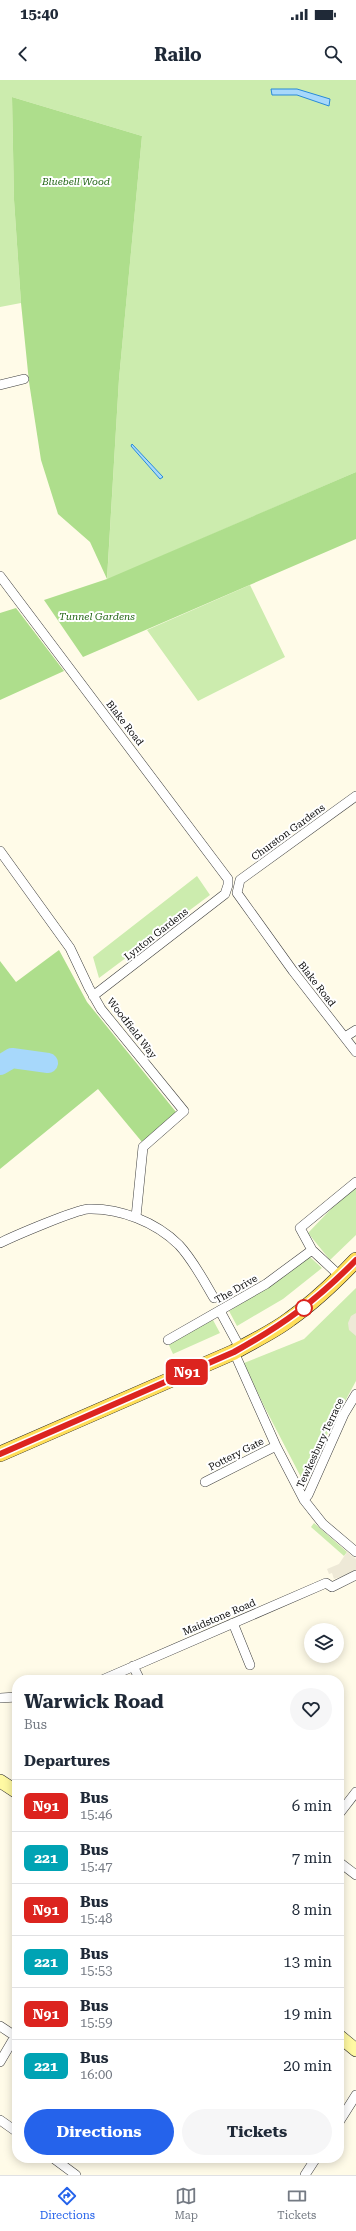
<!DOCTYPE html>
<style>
:root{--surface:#fff;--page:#f6f6f7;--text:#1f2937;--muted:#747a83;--line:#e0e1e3;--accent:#2563eb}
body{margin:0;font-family:"Roboto Serif",serif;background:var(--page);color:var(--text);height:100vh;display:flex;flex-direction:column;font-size:15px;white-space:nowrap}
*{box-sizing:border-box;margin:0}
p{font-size:13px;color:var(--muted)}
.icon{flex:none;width:22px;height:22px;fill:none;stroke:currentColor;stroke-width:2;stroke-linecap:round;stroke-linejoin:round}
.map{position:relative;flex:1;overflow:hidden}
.drawer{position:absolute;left:12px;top:1595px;width:332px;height:488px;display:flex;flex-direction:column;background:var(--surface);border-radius:16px;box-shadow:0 2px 10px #0003}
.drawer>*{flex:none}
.badge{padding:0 8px;border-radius:6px;font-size:14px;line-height:26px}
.buttons{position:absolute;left:304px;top:1543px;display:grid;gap:8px}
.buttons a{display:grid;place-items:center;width:40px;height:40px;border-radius:50%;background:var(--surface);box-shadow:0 2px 10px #0003;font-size:20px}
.map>.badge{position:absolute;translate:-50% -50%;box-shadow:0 0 0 2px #fff}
h2{padding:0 12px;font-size:15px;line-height:36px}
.round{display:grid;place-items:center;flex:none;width:42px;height:42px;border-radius:21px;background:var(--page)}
.overview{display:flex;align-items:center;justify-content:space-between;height:68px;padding:0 12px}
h1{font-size:19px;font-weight:700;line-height:30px}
.cta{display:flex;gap:8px;margin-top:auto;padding:8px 12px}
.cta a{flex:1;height:46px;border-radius:24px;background:var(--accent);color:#fff;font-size:16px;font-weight:700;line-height:46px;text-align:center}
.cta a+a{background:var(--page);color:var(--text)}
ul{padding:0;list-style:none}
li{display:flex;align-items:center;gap:12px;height:52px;padding:0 12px;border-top:1px solid var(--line)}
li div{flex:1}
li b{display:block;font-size:15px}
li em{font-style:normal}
li .badge{min-width:44px;font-weight:700;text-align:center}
.status{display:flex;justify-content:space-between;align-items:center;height:28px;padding:0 20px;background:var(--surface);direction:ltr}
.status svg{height:11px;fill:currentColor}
header{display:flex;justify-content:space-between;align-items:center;height:52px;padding:0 12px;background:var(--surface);font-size:18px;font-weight:700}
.menu{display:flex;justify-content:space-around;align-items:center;height:56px;border-top:1px solid var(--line);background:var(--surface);font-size:11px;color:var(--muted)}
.menu a{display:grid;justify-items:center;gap:2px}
.menu .selected{color:var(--accent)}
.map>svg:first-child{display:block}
</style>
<div class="status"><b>15:40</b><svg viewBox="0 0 49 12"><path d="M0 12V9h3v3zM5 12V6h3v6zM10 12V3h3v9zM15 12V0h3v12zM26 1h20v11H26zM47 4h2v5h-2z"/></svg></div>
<header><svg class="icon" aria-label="back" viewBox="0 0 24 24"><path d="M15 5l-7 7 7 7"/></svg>Railo<svg class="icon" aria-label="search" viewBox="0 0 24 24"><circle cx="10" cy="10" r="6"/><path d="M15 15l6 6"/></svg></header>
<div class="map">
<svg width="356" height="2095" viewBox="0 0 356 2095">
<rect width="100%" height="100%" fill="#fffbe8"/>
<path fill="#ccecae" d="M0,0h356v392l-249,108 12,-201 23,-243 -130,-39 2,103 7,103 -21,4z
M250,505l35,72 -87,44 -51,-71z
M197,796l13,19 -111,83 -6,-21z
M356,1108v47l-26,25 -22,-27 24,-25z
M310,1177l12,11 -39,31 -46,27 -8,-15 45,-27z
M356,1208v93l-38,70 -14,32 -41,-79 -19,-41 60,-24z
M213,1240l7,13 -47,21 -5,-11z
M314,1443l33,29 -3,4 -33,-29z"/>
<path fill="#aede8c" d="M12,17l130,39 -23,243 -12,200 249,-107v67l-273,118 -39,-57 63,-21 -17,-37 -32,-28 -17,-54 -12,-78 -8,-79 -7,-103z
M16,528l48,63 -64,29v-87z
M59,870l28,52 89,110 -34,30 -44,-53 -98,80v-208l16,21z"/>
<path fill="#eee9d7" d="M356,1233v23l-7,-6 -1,-7 3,-7z
M347,1472l9,7v13l-22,7 -2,-6 -3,1 -2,-5 12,-5z"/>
<path fill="#a7d8fb" stroke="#288ad9" d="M271,9h26l33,10 -1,7 -32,-11h-25z
M132,364l31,33 -3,2 -29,-33z"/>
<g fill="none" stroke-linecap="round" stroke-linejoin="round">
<path stroke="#a7d8fb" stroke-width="20" d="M0,985l12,-7 36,5"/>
<defs>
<path id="minor" d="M0,305l24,-6
M0,496l228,303v6l-3,9 -132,102
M356,716l-116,84 -3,13 56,78 63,81
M0,771l70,97 19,40 12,21 83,102 -41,36 -7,70
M345,957l11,-7
M0,1163c14,-7 75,-33 88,-34 32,-1 68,13 91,36 14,15 25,36 35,53
M340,1196l-28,-26 -12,-22 56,-46
M220,1231l20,37
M168,1260l98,-56 46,-34
M234,1272l42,94 28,54 19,24 33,28
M205,1402l71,-36
M304,1420l4,-5 36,-81 12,-20
M233,1543l17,42
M133,1586l7,14
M102,1600l224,-97 6,4 24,-12
M0,1618l17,-1
M339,1734l17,-22
M339,1782l17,13
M0,1946l15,10
M0,1982l17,-29
M0,2040l17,12
M339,2042l17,-27
M53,2078l23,17
M305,2095l11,-17"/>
<path id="secondary" d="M0,1701l17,11
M339,1956l17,14"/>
<path id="primary" d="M0,1374l234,-102c19,-11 39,-20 56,-33 24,-17 46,-38 66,-59"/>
</defs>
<use href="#minor" stroke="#3d3d3d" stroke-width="10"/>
<use href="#secondary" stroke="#2c2c2c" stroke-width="14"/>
<use href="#primary" stroke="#1b1b1b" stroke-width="16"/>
<use href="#minor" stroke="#fff" stroke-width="9"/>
<use href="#secondary" stroke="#fff9a3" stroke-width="13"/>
<use href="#primary" stroke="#ffde58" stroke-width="15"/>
</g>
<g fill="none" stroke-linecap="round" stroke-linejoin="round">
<defs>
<path id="line" d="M0,1374l234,-102c49,-27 83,-52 122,-92"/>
</defs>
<use href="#line" stroke="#fff" stroke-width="9"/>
<use href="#line" stroke="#dc241f" stroke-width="6"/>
</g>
<circle fill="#fff" stroke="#dc241f" stroke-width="2" cx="304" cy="1228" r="8"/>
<g text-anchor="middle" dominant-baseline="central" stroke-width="4" stroke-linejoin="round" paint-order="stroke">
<g font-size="10" font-style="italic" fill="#236616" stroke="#fff">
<text x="76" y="101">Bluebell Wood</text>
<text x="97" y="536">Tunnel Gardens</text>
</g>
<g font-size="10" fill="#0a0a0a" stroke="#fff">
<text transform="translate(125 643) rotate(52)">Blake Road</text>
<text transform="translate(288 752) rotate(-36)">Churston Gardens</text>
<text transform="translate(156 854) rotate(-38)">Lynton Gardens</text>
<text transform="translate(317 904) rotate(52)">Blake Road</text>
<text transform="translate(132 948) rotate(52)">Woodfield Way</text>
<text transform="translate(236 1209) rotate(-30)">The Drive</text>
<text transform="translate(320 1363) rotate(-65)">Tewkesbury Terrace</text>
<text transform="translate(236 1374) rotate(-27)">Pottery Gate</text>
<text transform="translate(219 1537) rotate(-23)">Maidstone Road</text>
</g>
</g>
</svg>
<div class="buttons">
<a><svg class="icon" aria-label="layers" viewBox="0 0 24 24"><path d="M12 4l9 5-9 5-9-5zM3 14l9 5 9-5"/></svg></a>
</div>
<b class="badge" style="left:187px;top:1292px;background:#dc241f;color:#fff">N91</b>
<section class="drawer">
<div class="overview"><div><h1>Warwick Road</h1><p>Bus</p></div><a class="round"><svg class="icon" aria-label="heart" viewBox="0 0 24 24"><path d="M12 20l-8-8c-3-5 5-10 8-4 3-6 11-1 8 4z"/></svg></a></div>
<h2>Departures</h2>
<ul>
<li><span class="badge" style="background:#dc241f;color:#fff">N91</span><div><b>Bus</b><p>15:46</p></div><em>6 min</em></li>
<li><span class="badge" style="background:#00a3b4;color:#fff">221</span><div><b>Bus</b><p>15:47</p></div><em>7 min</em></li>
<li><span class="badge" style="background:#dc241f;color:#fff">N91</span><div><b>Bus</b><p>15:48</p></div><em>8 min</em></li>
<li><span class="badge" style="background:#00a3b4;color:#fff">221</span><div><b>Bus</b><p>15:53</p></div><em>13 min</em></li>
<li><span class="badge" style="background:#dc241f;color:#fff">N91</span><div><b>Bus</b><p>15:59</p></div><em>19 min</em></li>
<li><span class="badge" style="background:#00a3b4;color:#fff">221</span><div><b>Bus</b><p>16:00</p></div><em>20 min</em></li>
</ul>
<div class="cta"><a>Directions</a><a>Tickets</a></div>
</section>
</div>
<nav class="menu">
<a class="selected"><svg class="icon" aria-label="directions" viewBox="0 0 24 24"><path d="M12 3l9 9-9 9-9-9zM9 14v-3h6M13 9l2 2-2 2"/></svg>Directions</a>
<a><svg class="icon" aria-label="map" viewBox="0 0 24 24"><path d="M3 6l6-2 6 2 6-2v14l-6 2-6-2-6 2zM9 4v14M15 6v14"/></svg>Map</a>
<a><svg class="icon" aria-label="tickets" viewBox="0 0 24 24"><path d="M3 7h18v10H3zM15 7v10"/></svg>Tickets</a>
</nav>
